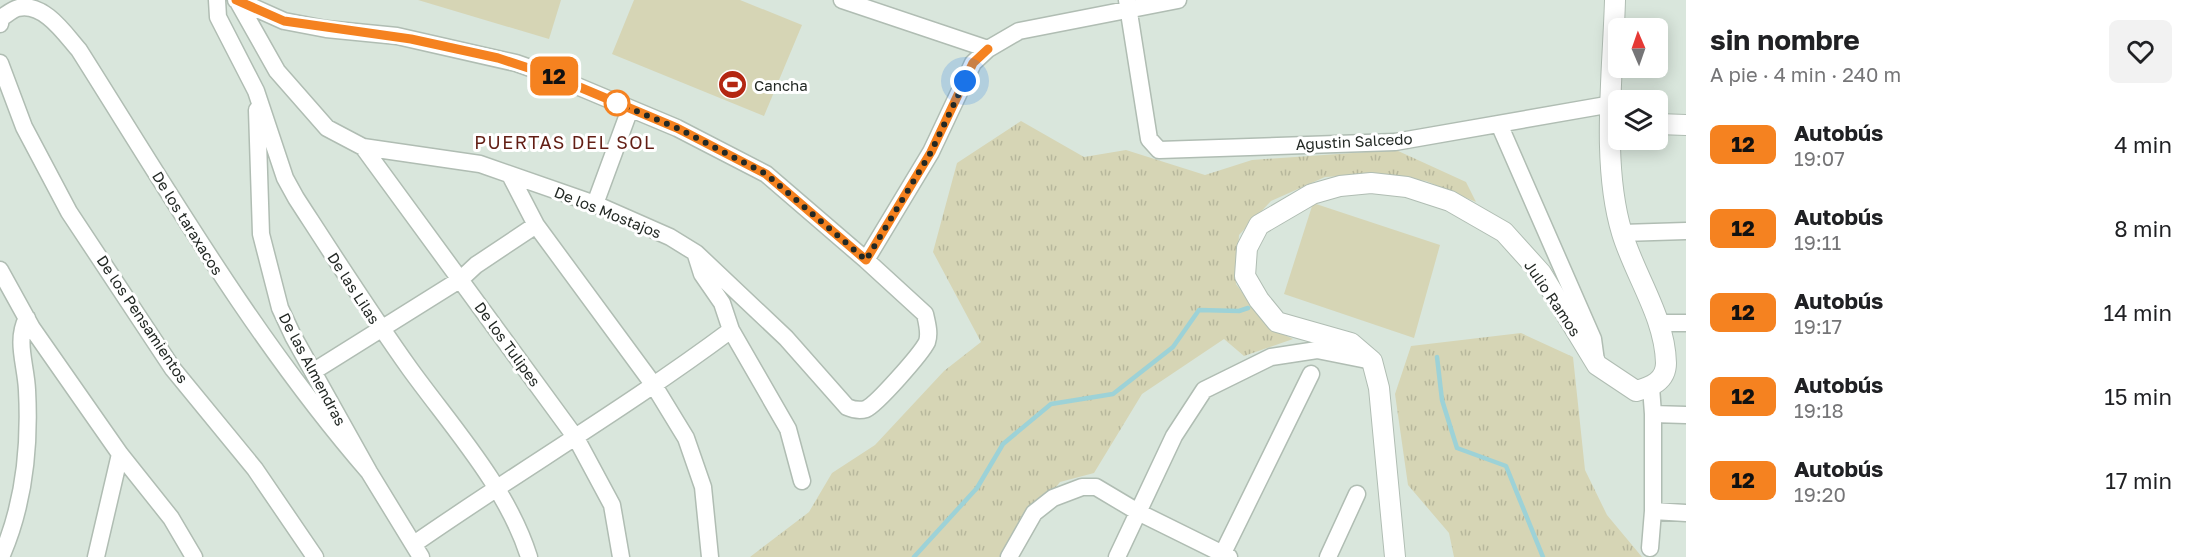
<!DOCTYPE html>
<html lang="es">
<meta charset="utf-8">
<style>
:root{--surface:#fff;--page:#f2f2f2;--text:#202124;--muted:#757577}
body{margin:0;font-family:"Golos Text",sans-serif;background:var(--page);color:var(--text);height:100vh;display:flex;flex-direction:column;font-size:22px;white-space:nowrap}
*{box-sizing:border-box;margin:0}
p{font-size:20px;color:var(--muted)}
.icon{flex:none;width:33px;height:33px;fill:none;stroke:currentColor;stroke-width:2;stroke-linecap:round;stroke-linejoin:round}
.map{position:relative;flex:1;overflow:hidden}
.panel{display:flex;flex-direction:column;background:var(--surface);width:510px}
.panel>*{flex:none}
.badge{padding:0 12px;border-radius:9px;font-size:21px;line-height:39px}
.needle{width:39px;rotate:358deg}
.controls{position:absolute;left:1608px;top:18px;display:grid;gap:12px}
.controls a{display:grid;place-items:center;width:60px;height:60px;border-radius:9px;background:var(--surface);box-shadow:0 3px 15px #0003;font-size:30px}
.you{position:absolute;width:30px;height:30px;margin:-15px;border:4px solid #fff;border-radius:50%;background:#1a73e8;box-shadow:0 0 0 9px #1a73e833}
.map>.badge{position:absolute;translate:-50% -50%;box-shadow:0 0 0 3px #fff}
.round{display:grid;place-items:center;flex:none;width:63px;height:63px;border-radius:9px;background:var(--page)}
.summary{display:flex;align-items:center;justify-content:space-between;height:102px;padding:0 24px}
h1{font-size:28px;font-weight:700;line-height:45px}
ul{padding:0;list-style:none}
li{display:flex;align-items:center;gap:18px;height:84px;padding:0 24px}
li div{flex:1}
li b{display:block;font-size:22px}
li em{font-style:normal}
li .badge{min-width:66px;font-weight:700;text-align:center}
main{display:flex;flex:1;min-height:0}
.map>svg:first-child{display:block}
</style>
<main>
<div class="map">
<svg width="1686" height="557" viewBox="0 0 1686 557">
<defs>
<pattern id="grass-tufts" width="24" height="20" patternUnits="userSpaceOnUse" patternTransform="scale(1.5)"><rect width="24" height="20" fill="#d6d5b5"/><path d="M3 7l-1-3M5 7V3M7 7l1-3M15 17l-1-3M17 17v-4M19 17l1-3" fill="none" stroke="#b7b79c"/></pattern>
</defs>
<rect width="100%" height="100%" fill="#d9e6dc"/>
<path fill="url(#grass-tufts)" d="M1021,121l63,36 42,-7 79,25 47,-15 144,-10 70,32 10,20 -50,-21 -52,-7 -49,3 -54,24 -32,34 -3,49 31,42 26,13 -49,17 -20,-17 -82,55 -48,79 -34,9 -28,36 -22,39h-260l59,-45 23,-39 43,-28 69,-74 37,-29 -48,-90 24,-89z
M1521,333l52,24 12,113 22,45 35,42h-188l-5,-24 -41,-48 -13,-91 16,-48z"/>
<path fill="#d6d5b5" d="M418,0h143l-12,39z
M634,0h106l62,25 -38,91 -152,-62z
M1313,203l127,42 -26,93 -130,-44z"/>
<g fill="none" stroke-linecap="round" stroke-linejoin="round">
<path stroke="#9dd2d7" stroke-width="4.5" d="M1437,357l5,43 15,48 49,18 37,91
M914,557l63,-69 26,-44 48,-40 62,-10 60,-47 26,-37 40,1 9,-3"/>
<defs>
<path id="minor" d="M217,0l1,17 38,74 29,87 11,20c37,57 74,115 114,171 42,58 97,118 119,188
M236,0h1l47,21 42,8 71,7 119,27 37,13 124,52 89,46 100,86 59,54c2,9 5,19 2,28 -6,12 -50,62 -61,67 -7,2 -12,1 -19,-2l-61,-69 -90,-85 -26,-16 -75,-33 -115,-40 -117,-17 -36,-19 -50,-57 -40,-71
M842,0l146,49
M1127,0l22,139 10,11 236,-8 217,-38
M0,24l1,-6c5,-3 12,-9 17,-10 26,-6 47,26 61,42 91,144 178,293 290,422
M0,63l24,64 45,85 104,157 82,100 60,88
M257,110l4,124 19,74 13,28 76,136 52,85
M1499,124l94,215 3,22
M363,147l213,291 36,67 9,52
M510,175l26,50 117,159 33,54 17,49 7,70
M595,204l35,-95
M1622,233l64,-2
M696,255l6,19 20,29 9,27 57,99 14,52
M866,260l65,-108 42,-89 15,-14 31,-18 159,-31
M0,270l32,58 88,126 51,64 23,39
M1658,323h28
M314,371l147,-92 15,-14 60,-40
M1651,387l2,27
M1653,511l33,2
M414,544c105,-73 215,-138 317,-214
M1650,548l3,-37v-97l33,1
M1,557c23,-52 29,-111 26,-167 -1,-25 -12,-49 0,-72
M96,557l24,-103
M1009,557l25,-44 19,-15 29,-11h14l42,25 91,45
M1117,557l57,-121 30,-46 67,-33 46,-7 55,11
M1221,557l90,-183
M1328,557l29,-63"/>
<path id="tertiary" d="M1658,124l28,1
M1395,557l-16,-169 -7,-27 -21,-18 -74,-21 -18,-22 -14,-24 2,-28 12,-23 53,-31 28,-8 31,-3 36,4 43,14 54,31 37,41 56,92 39,26c15,-4 30,-10 30,-28 -1,-46 -31,-87 -44,-130 -21,-69 -9,-161 -7,-233"/>
</defs>
<use href="#minor" stroke="#b0bdb3" stroke-width="19"/>
<use href="#tertiary" stroke="#b0bdb3" stroke-width="22"/>
<use href="#minor" stroke="#fff" stroke-width="16"/>
<use href="#tertiary" stroke="#fff" stroke-width="20"/>
</g>
<g fill="none" stroke-linecap="round" stroke-linejoin="round">
<defs>
<path id="line" d="M236,0l48,21 127,18 87,19 55,18 124,52 89,46 100,86 65,-108 42,-89 15,-14"/>
</defs>
<use href="#line" stroke="#fff" stroke-width="14"/>
<use href="#line" stroke="#f58220" stroke-width="9"/>
<path stroke="#232925" stroke-width="6" stroke-dasharray="0 10.8" d="M617,103l60,25 89,46 100,86 65,-108 34,-71"/>
</g>
<defs>
<symbol id="stadium-disc" viewBox="-11 -11 22 22"><circle r="9.5" fill="#b42712" stroke="#fff"/><path d="M0-5a6.5 5 0 1 0 0 10a6.5 5 0 1 0 0-10ZM-3.5-1.8h7v3.6h-7Z" fill="#fff"/></symbol>
</defs>
<g fill-rule="evenodd">
<use href="#stadium-disc" x="716" y="68" width="33" height="33"/>
</g>
<circle fill="#fff" stroke="#f58220" stroke-width="3" cx="617" cy="103" r="12"/>
<g text-anchor="middle" dominant-baseline="central" stroke-width="6" stroke-linejoin="round" paint-order="stroke">
<g font-size="15" fill="#232925" stroke="#fff" text-anchor="start">
<text x="754" y="85">Cancha</text>
</g>
<g font-size="15" fill="#232925" stroke="#fff">
<text transform="translate(1354 141) rotate(-3)">Agustin Salcedo</text>
<text transform="translate(608 212) rotate(22)">De los Mostajos</text>
<text transform="translate(188 223) rotate(58)">De los taraxacos</text>
<text transform="translate(354 288) rotate(57)">De las Lilas</text>
<text transform="translate(1553 298) rotate(56)">Julio Ramos</text>
<text transform="translate(143 319) rotate(56)">De los Pensamientos</text>
<text transform="translate(508 344) rotate(54)">De los Tulipes</text>
<text transform="translate(313 369) rotate(62)">De las Almendras</text>
</g>
<g font-size="18" letter-spacing="1.5" fill="#621e14" stroke="#fff">
<text x="565" y="142">PUERTAS DEL SOL</text>
</g>
</g>
</svg>
<div class="controls">
<a><svg class="needle" viewBox="-14 -14 28 28"><path d="M0-13l5 13h-10z" fill="#e53935"/><path d="M0 13l5-13h-10z" fill="#757577"/></svg></a>
<a><svg class="icon" aria-label="layers" viewBox="0 0 24 24"><path d="M12 4l9 5-9 5-9-5zM3 14l9 5 9-5"/></svg></a>
</div>
<div class="you" style="left:965px;top:81px"></div>
<b class="badge" style="left:554px;top:76px;background:#f58220;color:#111">12</b>
</div>
<section class="panel">
<div class="summary"><div><h1>sin nombre</h1><p>A pie · 4 min · 240 m</p></div><a class="round"><svg class="icon" aria-label="heart" viewBox="0 0 24 24"><path d="M12 20l-8-8c-3-5 5-10 8-4 3-6 11-1 8 4z"/></svg></a></div>
<ul>
<li><span class="badge" style="background:#f58220;color:#111">12</span><div><b>Autobús</b><p>19:07</p></div><em>4 min</em></li>
<li><span class="badge" style="background:#f58220;color:#111">12</span><div><b>Autobús</b><p>19:11</p></div><em>8 min</em></li>
<li><span class="badge" style="background:#f58220;color:#111">12</span><div><b>Autobús</b><p>19:17</p></div><em>14 min</em></li>
<li><span class="badge" style="background:#f58220;color:#111">12</span><div><b>Autobús</b><p>19:18</p></div><em>15 min</em></li>
<li><span class="badge" style="background:#f58220;color:#111">12</span><div><b>Autobús</b><p>19:20</p></div><em>17 min</em></li>
</ul>
</section>
</main>
